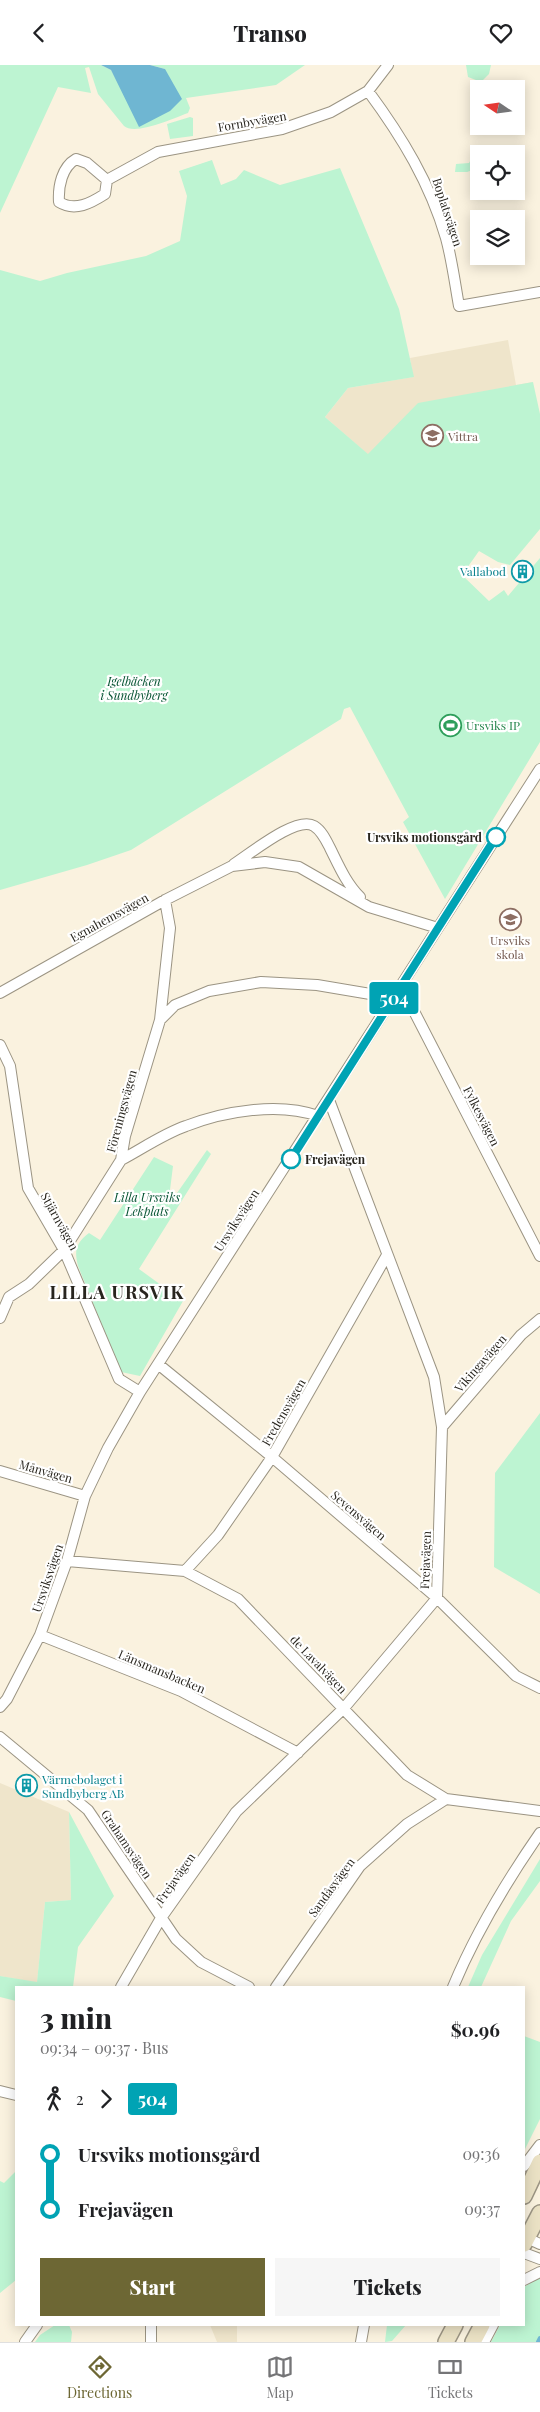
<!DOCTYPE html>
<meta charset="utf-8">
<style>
:root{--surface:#fff;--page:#f6f6f6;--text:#202124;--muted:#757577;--line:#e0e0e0;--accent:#6d6734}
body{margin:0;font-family:"Playfair Display",serif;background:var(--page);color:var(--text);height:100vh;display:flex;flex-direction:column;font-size:19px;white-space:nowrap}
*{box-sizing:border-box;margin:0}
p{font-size:16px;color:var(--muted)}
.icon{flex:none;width:28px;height:28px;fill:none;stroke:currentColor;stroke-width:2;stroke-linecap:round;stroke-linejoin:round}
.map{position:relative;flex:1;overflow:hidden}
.drawer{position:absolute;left:15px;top:1921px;width:510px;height:340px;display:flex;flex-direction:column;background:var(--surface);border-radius:0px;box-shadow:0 2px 12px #0003}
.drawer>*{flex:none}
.badge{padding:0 10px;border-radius:4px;font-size:18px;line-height:32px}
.needle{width:32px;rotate:283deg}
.fabs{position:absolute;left:470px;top:15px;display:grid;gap:10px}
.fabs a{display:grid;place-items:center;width:55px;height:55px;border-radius:0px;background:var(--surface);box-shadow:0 2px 12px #0003;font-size:25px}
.map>.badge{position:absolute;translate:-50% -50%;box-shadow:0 0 0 2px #fff}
.legs{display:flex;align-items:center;gap:8px;height:55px;padding:0 25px;font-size:16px}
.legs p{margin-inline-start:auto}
.head{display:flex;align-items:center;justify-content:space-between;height:85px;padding:0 25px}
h1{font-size:28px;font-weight:800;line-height:38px}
.primary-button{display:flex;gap:10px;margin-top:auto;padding:10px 25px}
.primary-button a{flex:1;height:58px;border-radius:0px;background:var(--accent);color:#fff;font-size:20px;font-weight:800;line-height:58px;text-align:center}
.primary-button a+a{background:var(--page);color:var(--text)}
ul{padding:0 25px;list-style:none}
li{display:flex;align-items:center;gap:18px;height:55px;font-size:19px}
li i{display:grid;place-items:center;width:8px;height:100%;margin:0 6px;background:currentColor}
li i::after{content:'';width:12px;height:12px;margin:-6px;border:4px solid;border-radius:50%;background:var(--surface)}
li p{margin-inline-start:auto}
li:first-child i{background:linear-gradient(#0000 50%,currentColor 0)}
li:last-child i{background:linear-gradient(currentColor 50%,#0000 0)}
header{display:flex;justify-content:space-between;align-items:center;height:65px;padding:0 25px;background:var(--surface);font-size:22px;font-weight:800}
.tab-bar{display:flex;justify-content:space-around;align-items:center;height:70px;border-top:1px solid var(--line);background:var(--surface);font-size:14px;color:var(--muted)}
.tab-bar a{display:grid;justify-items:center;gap:2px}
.tab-bar .active{color:var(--accent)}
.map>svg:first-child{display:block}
</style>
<header><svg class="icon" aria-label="back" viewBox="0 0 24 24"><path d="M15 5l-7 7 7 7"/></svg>Transo<svg class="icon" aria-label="heart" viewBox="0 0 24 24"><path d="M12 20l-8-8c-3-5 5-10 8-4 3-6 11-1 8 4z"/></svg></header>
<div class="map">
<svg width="540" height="2277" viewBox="0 0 540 2277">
<rect width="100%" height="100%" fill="#faf2df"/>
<path fill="#efe5cb" d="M508,275l8,45 17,-3 -137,97 -71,-62 23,-29 65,-11 -3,-19z
M0,1718l69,29 2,88 -26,2 -8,81 -37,-7z
M210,2260h27v17h-20z"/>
<path fill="#bdf4d2" d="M0,0h101l10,5 9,16 45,-17 -15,-4h155l-29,20 -90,13 4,10 -2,5c-14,5 -53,23 -64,13l-26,-32 -9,-27 -4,1 6,25 -33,-6 -58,126z
M466,0h25l-2,9 -8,8 -13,-5z
M190,52l3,1v18l-23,3 -3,-15z
M476,86l10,3h-7v14l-12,4h-12l1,-8 13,-1z
M212,95l9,25 15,-6 8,-9 36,15 60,-17 59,141 15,68 -66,11 -23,29 43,37 50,-51 115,-21 7,32v115l-30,36 -12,-3 -19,-11 -17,24 27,26 15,-11 4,6 32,-38v184l-95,157 -42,-77 6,-5 -59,-110 -6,2 -3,10 -210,131 -44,15 -87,25v-620l40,11 27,-8 79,-17 34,-15 7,-45 -8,-25z
M207,1085l4,4 -72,115 44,32 -43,75 -19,-4 -43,-106c-4,-16 -2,-23 11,-33l11,7 54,-83 19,9 -5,40z
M540,1348v181l-46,-27 1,-94z
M69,1747l45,84 -36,51 -5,40h-57v14l-16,-4v-21l37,6 8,-80 26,-2z
M540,1794v22l-29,40 -30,66h-13l14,-32z
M524,1971l16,6v77l-16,32z
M16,2106v109l-16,13v-112l4,2z
M540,2212v65h-49l9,-17h24v-38z
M55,2260h14l3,7 -1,10h-36l5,-7z
M387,2260h19l-14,16 -7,1z"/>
<path fill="#6fb6d2" d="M101,0h49l15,4 17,30 -12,12 -31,16 -28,-57z"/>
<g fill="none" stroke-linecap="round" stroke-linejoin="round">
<path stroke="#6fb6d2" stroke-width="4" d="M538,2277l2,-4"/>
<defs>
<path id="street" d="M368,26c34,46 62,92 78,147 6,22 9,46 13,68l81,-14
M76,94l11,4 20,17 -2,14c-14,9 -30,18 -46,8 -1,-16 3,-35 17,-43z
M107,115l51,-28 124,-23 49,-17 37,-21 20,-26
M234,799c16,-10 63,-49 80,-38 8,5 12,14 16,22 9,18 16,35 30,49
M401,921l139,270
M0,928l165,-93 67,-34 33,-4 34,5 70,40 69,21
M160,955l15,-15 34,-14 52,-9 56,3 77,13
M0,980l10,21 18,122 36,62 55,129 21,13
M121,1095c21,-11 42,-26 65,-34 39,-15 93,-24 132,-10
M0,1253l9,-21 20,-13 35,-34 57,-90 4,-24 35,-116 10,-92 -5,-28
M158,1299l114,93 165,141 79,78 24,12
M442,1362l79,-92 19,-16
M0,1406l85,25
M67,1496l118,10 53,28 169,176 39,24 94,12
M185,1506l33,-36 54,-78 115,-202
M40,1570l141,56 117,62
M0,1642l7,-8 33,-64 27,-74 18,-65 23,-48 32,-56 400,-623
M0,1672l88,73 88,129 25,23 48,25
M121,1922l40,-69 75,-106 108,-104 93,-110 5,-171 -8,-50 -105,-277
M276,1922l84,-121 47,-42 39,-25
M453,1922c23,-55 53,-105 87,-154
M0,2026l16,4
M524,2101l16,-21
M527,2173l13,6
M524,2188l16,6
M524,2215l16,-8
M25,2277l12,-17
M151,2277v-17
M361,2277l3,-17
M484,2277l9,-17"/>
<path id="secondary" d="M524,2131l16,-34
M524,2179l16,-31
M446,2277l9,-17
M473,2277l9,-17"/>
</defs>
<use href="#street" stroke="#9b9483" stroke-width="12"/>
<use href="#secondary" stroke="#9b9483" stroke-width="18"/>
<use href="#street" stroke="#fff" stroke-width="10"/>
<use href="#secondary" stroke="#eae1c4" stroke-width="15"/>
</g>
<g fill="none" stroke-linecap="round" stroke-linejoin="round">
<defs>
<path id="line-1" d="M291,1094l205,-322"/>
</defs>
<use href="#line-1" stroke="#fff" stroke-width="11"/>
<use href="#line-1" stroke="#00a3b4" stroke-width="8"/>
</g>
<defs>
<symbol id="school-ring" viewBox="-11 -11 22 22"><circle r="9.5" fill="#fff" stroke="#8d6e63" stroke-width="1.5"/><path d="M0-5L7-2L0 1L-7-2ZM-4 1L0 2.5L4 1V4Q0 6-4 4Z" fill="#8d6e63"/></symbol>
<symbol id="building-ring" viewBox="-11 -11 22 22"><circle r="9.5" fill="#fff" stroke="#0f9aa8" stroke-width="1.5"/><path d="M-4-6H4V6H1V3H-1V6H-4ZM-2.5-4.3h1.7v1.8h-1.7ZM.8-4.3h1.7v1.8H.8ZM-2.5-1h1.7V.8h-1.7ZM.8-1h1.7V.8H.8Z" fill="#0f9aa8"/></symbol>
<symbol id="stadium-ring" viewBox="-11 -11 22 22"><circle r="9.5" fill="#fff" stroke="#2e9e5b" stroke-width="1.5"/><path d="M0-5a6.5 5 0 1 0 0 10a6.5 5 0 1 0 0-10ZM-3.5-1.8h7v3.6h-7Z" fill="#2e9e5b"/></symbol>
</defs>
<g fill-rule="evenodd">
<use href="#school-ring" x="420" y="358" width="25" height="25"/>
<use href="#building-ring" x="510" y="494" width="25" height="25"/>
<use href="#stadium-ring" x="438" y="648" width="25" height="25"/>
<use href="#school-ring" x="498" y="842" width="25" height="25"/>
<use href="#building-ring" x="14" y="1708" width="25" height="25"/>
</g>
<g fill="#fff" stroke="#00a3b4" stroke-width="2.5">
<circle cx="496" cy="772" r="9"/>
<circle cx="291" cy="1094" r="9"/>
</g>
<g text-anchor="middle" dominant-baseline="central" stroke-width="4.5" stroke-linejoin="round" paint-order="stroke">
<g font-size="12" fill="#28251e" stroke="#fff">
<text transform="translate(252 56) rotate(-10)">Fornbyvägen</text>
<text transform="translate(448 147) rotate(72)">Boplatsvägen</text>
<text transform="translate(109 852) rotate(-29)">Egnahemsvägen</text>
<text transform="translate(121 1046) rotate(-75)">Föreningsvägen</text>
<text transform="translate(482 1051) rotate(63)">Fylkesvägen</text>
<text transform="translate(236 1155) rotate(-57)">Ursviksvägen</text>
<text transform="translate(60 1156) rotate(61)">Stjärnvägen</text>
<text transform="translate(480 1298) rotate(-49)">Vikingavägen</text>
<text transform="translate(283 1347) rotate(-60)">Fredensvägen</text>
<text transform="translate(46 1406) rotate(16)">Månvägen</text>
<text transform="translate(359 1450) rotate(41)">Sevensvägen</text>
<text transform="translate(425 1495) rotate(-88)">Frejavägen</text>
<text transform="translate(47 1513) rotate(-71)">Ursviksvägen</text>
<text transform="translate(319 1599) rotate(46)">de Lavalvägen</text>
<text transform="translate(162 1606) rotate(23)">Länsmansbacken</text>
<text transform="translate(127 1779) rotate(56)">Grahamsvägen</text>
<text transform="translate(175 1813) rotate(-55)">Frejavägen</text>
<text transform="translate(331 1822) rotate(-54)">Sandåsvägen</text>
</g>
<g font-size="12" fill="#785e54" stroke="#fff" text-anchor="start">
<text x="448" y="371">Vittra</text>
<text x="510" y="875" text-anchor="middle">Ursviks<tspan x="510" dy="14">skola</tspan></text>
</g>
<g font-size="12" fill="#0d838f" stroke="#fff" text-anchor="end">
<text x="506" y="506">Vallabod</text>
<text x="42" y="1714" text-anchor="start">Värmebolaget i<tspan x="42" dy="14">Sundbyberg AB</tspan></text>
</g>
<g font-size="12" font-style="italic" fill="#055332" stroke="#fff">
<text x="134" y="616">Igelbäcken<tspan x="134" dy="14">i Sundbyberg</tspan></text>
<text x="147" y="1132">Lilla Ursviks<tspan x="147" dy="14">Lekplats</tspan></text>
</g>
<g font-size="12" fill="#27864d" stroke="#fff" text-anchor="start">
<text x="466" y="660">Ursviks IP</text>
</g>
<g font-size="12" font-weight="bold" fill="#28251e" stroke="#fff" text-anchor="end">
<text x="482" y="772">Ursviks motionsgård</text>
<text x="305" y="1094" text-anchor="start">Frejavägen</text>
</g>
<g font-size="18" font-weight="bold" letter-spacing="1" fill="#28251e" stroke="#fff">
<text x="117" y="1227">LILLA URSVIK</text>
</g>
</g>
</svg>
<div class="fabs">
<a><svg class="needle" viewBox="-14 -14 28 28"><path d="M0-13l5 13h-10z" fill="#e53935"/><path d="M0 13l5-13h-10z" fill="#757577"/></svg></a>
<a><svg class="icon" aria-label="locate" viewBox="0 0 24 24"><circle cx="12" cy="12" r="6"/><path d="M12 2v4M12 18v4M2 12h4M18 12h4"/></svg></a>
<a><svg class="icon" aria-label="layers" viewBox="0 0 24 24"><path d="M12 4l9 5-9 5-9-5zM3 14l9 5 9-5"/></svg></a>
</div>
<b class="badge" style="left:394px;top:933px;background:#00a3b4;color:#fff">504</b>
<section class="drawer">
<div class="head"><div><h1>3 min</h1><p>09:34 – 09:37 · Bus</p></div><b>$0.96</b></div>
<div class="legs"><svg class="icon" aria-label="walk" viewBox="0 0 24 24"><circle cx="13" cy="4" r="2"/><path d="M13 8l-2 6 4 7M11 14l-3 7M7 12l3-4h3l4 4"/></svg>2<svg class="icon" aria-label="forward" viewBox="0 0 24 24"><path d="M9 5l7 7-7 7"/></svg><b class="badge" style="background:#00a3b4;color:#fff">504</b></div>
<ul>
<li><i style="color:#00a3b4"></i><b>Ursviks motionsgård</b><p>09:36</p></li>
<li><i style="color:#00a3b4"></i><b>Frejavägen</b><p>09:37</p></li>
</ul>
<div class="primary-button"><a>Start</a><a>Tickets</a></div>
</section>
</div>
<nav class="tab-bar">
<a class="active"><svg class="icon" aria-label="directions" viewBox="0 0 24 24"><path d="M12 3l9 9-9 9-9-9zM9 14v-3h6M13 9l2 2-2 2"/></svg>Directions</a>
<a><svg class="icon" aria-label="map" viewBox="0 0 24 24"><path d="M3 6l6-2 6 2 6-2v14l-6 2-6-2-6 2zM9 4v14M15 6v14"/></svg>Map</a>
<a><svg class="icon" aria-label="tickets" viewBox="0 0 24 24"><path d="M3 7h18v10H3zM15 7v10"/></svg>Tickets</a>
</nav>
